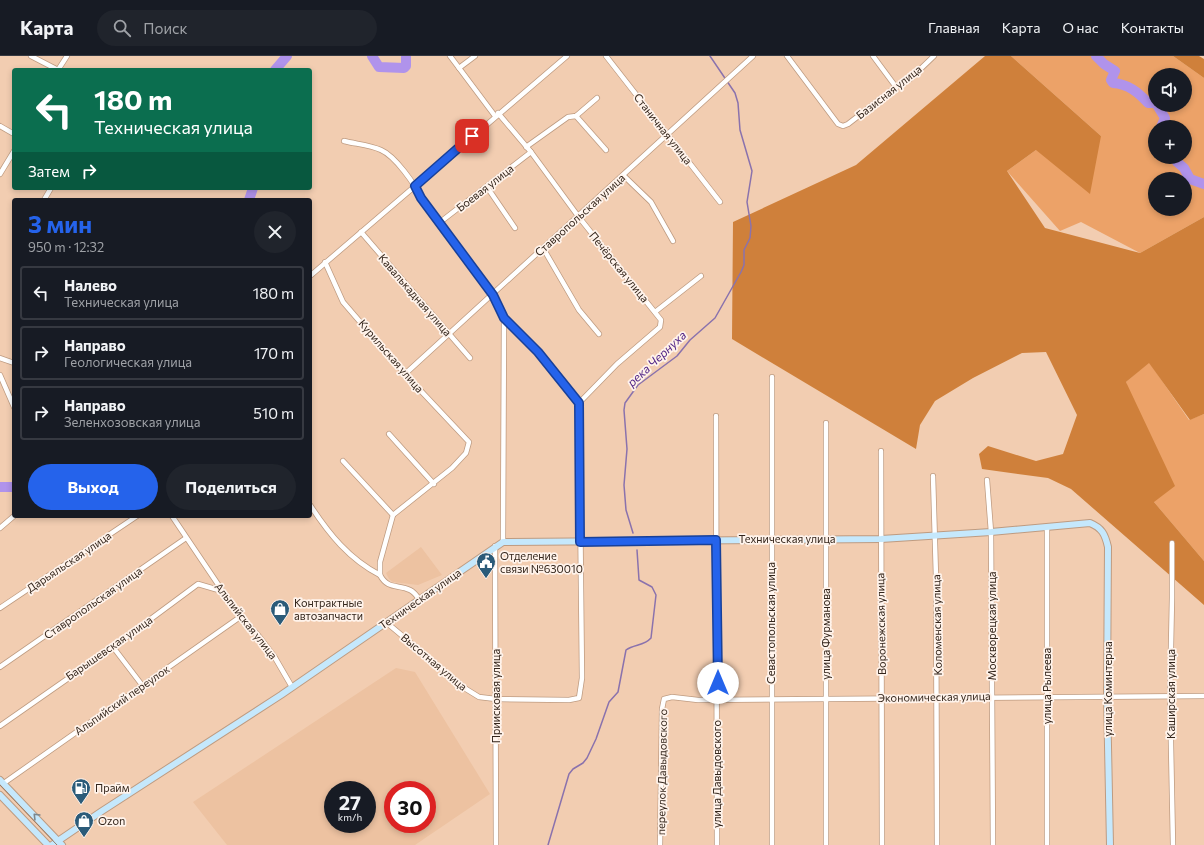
<!DOCTYPE html>
<html lang="ru">
<head>
<meta charset="utf-8">
<style>
	:root { --surface:#171b24; --page:#20242c; --text:#f1f3f6; --muted:#9ea1a6; --line:#363941; --accent:#2563eb }
	body { margin:0; font-family:Commissioner,sans-serif; background:var(--page); color:var(--text); height:100vh; display:flex; flex-direction:column; font-size:15px; white-space:nowrap }
	* { box-sizing:border-box; margin:0 }
	p { font-size:13px; color:var(--muted) }
	.icon { flex:none; width:22px; height:22px; fill:none; stroke:currentColor; stroke-width:2; stroke-linecap:round; stroke-linejoin:round }
	.map { position:relative; flex:1; overflow:hidden }
	.sheet { position:absolute; left:12px; top:142px; width:300px; height:320px; display:flex; flex-direction:column; background:var(--surface); border-radius:4px; box-shadow:0 2px 6px #0003 }
	.sheet>* { flex:none }
	.banner { position:absolute; left:12px; top:12px; width:300px; height:122px; border-radius:4px; box-shadow:0 2px 6px #0003; background:#0b6e4f; color:#fff; overflow:hidden }
	.buttons { position:absolute; left:1148px; top:12px; display:grid; gap:8px }
	.buttons a { display:grid; place-items:center; width:44px; height:44px; border-radius:50%; background:var(--surface); box-shadow:0 2px 6px #0003; font-size:20px }
	.speed { position:absolute; left:324px; top:725px; display:flex; gap:8px; font-size:20px; font-weight:700; text-align:center }
	.speed>* { display:grid; place-content:center; width:52px; height:52px; border-radius:50%; background:var(--surface); box-shadow:0 2px 6px #0003; line-height:1 }
	.speed small { font-size:10px; font-weight:400 }
	.speed .limit { border:6px solid #d22; background:#fff; color:#111 }
	.pin { position:absolute; display:grid; place-items:center; width:34px; height:34px; color:#fff; margin:-17px; border-radius:8px; box-shadow:0 2px 6px #0006 }
	.me { position:absolute; width:44px; margin:-22px; rotate:0deg; stroke-linejoin:round; filter:drop-shadow(0 0 3px #0008) }
	.turn { display:flex; align-items:center; gap:14px; height:84px; padding:0 16px; font-size:18px }
	.turn .icon { width:52px; height:52px; stroke-width:2.5 }
	.turn b { display:block; font-size:28px; line-height:34px }
	.then { display:flex; align-items:center; height:38px; padding:0 16px; background:#0003; gap:8px; font-size:15px }
	.round { display:grid; place-items:center; flex:none; width:42px; height:42px; border-radius:21px; background:var(--page) }
	.overview { display:flex; align-items:center; justify-content:space-between; height:68px; padding:0 16px }
	h1 { font-size:24px; font-weight:700; line-height:30px; color:var(--accent) }
	.action { display:flex; gap:8px; margin-top:auto; padding:8px 16px }
	.action a { flex:1; height:46px; border-radius:24px; background:var(--accent); color:#fff; font-size:16px; font-weight:700; line-height:46px; text-align:center }
	.action a+a { background:var(--page); color:var(--text) }
	ul { padding:0; list-style:none }
	li { display:flex; align-items:center; gap:12px; height:54px; margin:0 8px 6px; padding:0 8px; border:2px solid var(--line); border-radius:4px }
	li div { flex:1 }
	li b { display:block; font-size:15px }
	li em { font-style:normal }
	header { display:flex; align-items:center; gap:24px; box-sizing:border-box; height:56px; padding:0 20px; background:var(--surface); border-bottom:1px solid var(--line) }
	header strong { font-size:19px }
	nav { display:flex; gap:22px; margin-inline-start:auto; font-size:14px }
	.search { width:280px; height:36px; background:var(--page); display:flex; align-items:center; gap:10px; box-sizing:border-box; padding:0 14px; border-radius:22px; color:var(--muted); font-size:15px }
	.map>svg:first-child { display:block }
</style>
</head>
<body>
<header>
<strong>Карта</strong>
<div class="search"><svg class="icon" aria-label="search" viewBox="0 0 24 24"><circle cx="10" cy="10" r="6"/><path d="M15 15l6 6"/></svg>Поиск</div>
<nav><a>Главная</a><a>Карта</a><a>О нас</a><a>Контакты</a></nav>
</header>
<div class="map">
<svg width="1204" height="789" viewBox="0 0 1204 789">
	<rect width="100%" height="100%" fill="#f2cdb1"/>
	<!-- built -->
	<g fill="#edc2a1" fill-rule="evenodd">
		<path d="M421,491L442,519L418,529L393,526L389,523L386,517Z"/>
		<path d="M396,612L415,616L490,738L415,789H227L193,746ZM333,734H367V768H333ZM393,734H427V768H393Z"/>
	</g>
	<!-- green -->
	<g fill="#eca268" fill-rule="evenodd">
		<path d="M1011,0H1173L1204,22V161L1140,197L1081,166L1060,175L1007,115L1036,94L1101,80ZM1155,19H1185V49H1155ZM1155,71H1185V101H1155ZM1155,123H1185V153H1155Z"/>
		<path d="M1149,306L1189,364L1204,358V505L1154,446L1126,326Z"/>
	</g>
	<!-- forest -->
	<g fill="#cf803b">
		<path d="M985,0H1011L1101,80L1090,138L1036,94L1007,115L1045,172L1140,197L1204,161V358L1190,364L1149,307L1126,326L1175,430L1154,446L1204,505V549L1071,433L1048,422L982,413L979,398L988,390L1036,405L1063,398L1077,359L1046,296L1022,297L973,322L935,345L920,369L916,393L732,283L733,166L856,109Z"/>
		<path d="M1173,0H1199L1204,3V22Z"/>
	</g>
	<g fill="none" stroke-linecap="round" stroke-linejoin="round">
		<!-- stream -->
		<g stroke="#8a72ad" stroke-width="1.5">
			<path d="M633,477L626,454L624,429L627,393L624,354L625,347L638,329L677,300L690,284L715,262L741,216L744,209V194L750,182L751,170L747,146L752,115L740,74L738,47L735,37L710,0"/>
			<path d="M548,789L569,718L573,713L583,707L587,702L596,683L609,646L618,636L626,594C634,588 644,590 651,582L656,539L652,531L639,524L637,494"/>
		</g>
		<!-- river -->
		<g stroke="#b093eb" stroke-width="10">
			<path d="M372,0L379,11L404,12L406,10V0"/>
			<path d="M1096,0L1104,8L1115,15L1111,24L1113,27C1128,28 1138,36 1148,47H1155"/>
			<path d="M275,14L287,0"/>
			<path d="M1157,49L1165,62L1161,71"/>
			<path d="M1174,101L1177,106L1184,112L1190,123L1204,128"/>
			<path d="M249,144L253,132"/>
			<path d="M0,431H14"/>
		</g>
		<defs>
			<g id="street">
				<path d="M31,0L58,14"/>
				<path d="M450,0L495,60"/>
				<path d="M606,0L720,146"/>
				<path d="M787,0L838,68L843,70L848,68L896,31L910,23L934,0"/>
				<path d="M873,0L896,31"/>
				<path d="M459,12L475,0"/>
				<path d="M58,14L67,0"/>
				<path d="M498,57L531,96L578,160L661,264L660,271L617,308L579,347"/>
				<path d="M576,60L606,94"/>
				<path d="M0,70L14,78"/>
				<path d="M344,85C356,88 370,89 381,94C395,100 415,128 421,142L493,239L504,262L538,296L579,347L582,622L579,642L569,644L496,643L479,641L466,633L387,567"/>
				<path d="M526,91L568,61L576,60L597,42"/>
				<path d="M0,118L14,95"/>
				<path d="M624,120L651,146L673,185"/>
				<path d="M487,131L515,172"/>
				<path d="M44,144L51,132"/>
				<path d="M439,167L531,96"/>
				<path d="M361,176L470,302"/>
				<path d="M543,192L579,254L599,278"/>
				<path d="M325,206L343,246L405,318L469,386L466,397L452,412L393,459L380,506V519C388,534 398,528 410,534C414,536 417,540 419,543"/>
				<path d="M310,220L567,0"/>
				<path d="M655,256L701,220"/>
				<path d="M0,302L14,307"/>
				<path d="M405,318L753,0"/>
				<path d="M0,319L14,351"/>
				<path d="M716,360L717,789"/>
				<path d="M389,378L434,428"/>
				<path d="M881,395L882,789"/>
				<path d="M343,405L393,459"/>
				<path d="M933,420L936,521L937,789"/>
				<path d="M987,424L991,476L993,789"/>
				<path d="M310,449C329,478 349,503 380,519"/>
				<path d="M172,460L240,561L258,579L274,600L292,631"/>
				<path d="M0,472L14,460"/>
				<path d="M1047,472V789"/>
				<path d="M503,486L504,262"/>
				<path d="M1172,487V542L1170,639L1173,789"/>
				<path d="M495,490L496,789"/>
				<path d="M0,552L137,460"/>
				<path d="M113,591L142,629"/>
				<path d="M0,611L186,482"/>
				<path d="M0,670L113,591L198,528L222,535"/>
				<path d="M4,727L240,561"/>
				<path d="M660,789L662,653L664,643L672,641L698,644L1204,640"/>
				<path d="M772,789V321"/>
				<path d="M826,789V367"/>
			</g>
			<g id="secondary">
				<path d="M0,724L62,789"/>
				<path d="M0,739L48,789"/>
				<path d="M52,789L102,755L281,639L503,486L881,483L991,476L1090,467C1102,472 1105,478 1108,491L1107,640L1110,789"/>
			</g>
		</defs>
		<!-- street casing -->
		<use href="#street" stroke="#be9b81" stroke-width="6"/>
		<!-- secondary casing -->
		<use href="#secondary" stroke="#be9b81" stroke-width="8"/>
		<!-- street -->
		<use href="#street" stroke="#fff" stroke-width="4.5"/>
		<!-- secondary -->
		<use href="#secondary" stroke="#c5e8fc" stroke-width="6"/>
		<!-- tram -->
		<path stroke="#977d69" stroke-width="1" d="M0,729L57,789"/>
	</g>
	<!-- one-way arrows -->
	<defs><path id="oneway-chevron" d="M-2-3.5L2.5 0L-2 3.5" fill="none" stroke-width="1.6" stroke-linecap="round" stroke-linejoin="round"/></defs>
	<use stroke="#7c868c" href="#oneway-chevron" transform="translate(36 760) rotate(-135)"/>
	<g fill="none" stroke-linecap="round" stroke-linejoin="round">
		<defs>
			<path id="route" d="M472,80L415,130L421,142L493,239L504,262L538,296L579,347L580,486L716,484L718,627"/>
		</defs>
		<!-- route casing -->
		<use href="#route" stroke="#184099" stroke-width="10"/>
		<!-- route -->
		<use href="#route" stroke="#2563eb" stroke-width="7"/>
	</g>
	<!-- icons -->
	<defs>
		<symbol id="civic-pin" viewBox="-11 -11 22 30"><path d="M0 17L-7.5 6A9.5 9.5 0 1 1 7.5 6Z" fill="#2b5b79" stroke="#fff3eb"/><path d="M-.6-6.5H3V-4.5H.6V-3L4-1V1h2V6H-6V1h2V-1L-.6-3ZM-1.2 2.5V6h2.4V2.5Z" fill="#fff"/></symbol>
		<symbol id="shop-pin" viewBox="-11 -11 22 30"><path d="M0 17L-7.5 6A9.5 9.5 0 1 1 7.5 6Z" fill="#2b5b79" stroke="#fff3eb"/><path d="M-5-2.5h2.3a2.7 3.5 0 0 1 5.4 0H5L5.5 6h-11ZM-1.5-2.5h3a1.5 2.3 0 0 0-3 0Z" fill="#fff"/></symbol>
		<symbol id="fuel-pin" viewBox="-11 -11 22 30"><path d="M0 17L-7.5 6A9.5 9.5 0 1 1 7.5 6Z" fill="#2b5b79" stroke="#fff3eb"/><path d="M-5.5-6h7V0h2V4h1.3V-2.5L3-4.5l.8-.8L6-3V5H2.5V1h-1V6h-7ZM-4.2-4.7v3.2H.2V-4.7Z" fill="#fff"/></symbol>
	</defs>
	<g fill-rule="evenodd">
		<use href="#civic-pin" x="475" y="495" width="22" height="30"/>
		<use href="#shop-pin" x="269" y="542" width="22" height="30"/>
		<use href="#fuel-pin" x="70" y="721" width="22" height="30"/>
		<use href="#shop-pin" x="73" y="754" width="22" height="30"/>
	</g>
	<g text-anchor="middle" stroke-width="3.5" stroke-linejoin="round" paint-order="stroke">
		<!-- street labels -->
		<g font-size="11" fill="#33251b" stroke="#fff3eb">
			<text transform="translate(889 36) rotate(-38)" y="4">Базисная улица</text>
			<text transform="translate(663 73) rotate(52)" y="4">Станичная улица</text>
			<text transform="translate(485 132) rotate(-38)" y="4">Боевая улица</text>
			<text transform="translate(580 159) rotate(-42)" y="4">Ставропольская улица</text>
			<text transform="translate(619 211) rotate(51)" y="4">Печёрская улица</text>
			<text transform="translate(415 239) rotate(49)" y="4">Кавалькадная улица</text>
			<text transform="translate(391 300) rotate(49)" y="4">Курильская улица</text>
			<text x="787" y="487">Техническая улица</text>
			<text transform="translate(69 506) rotate(-34)" y="4">Дарьяльская улица</text>
			<text transform="translate(420 543) rotate(-35)" y="4">Техническая улица</text>
			<text transform="translate(93 547) rotate(-35)" y="4">Ставропольская улица</text>
			<text transform="translate(246 565) rotate(52)" y="4">Альпийская улица</text>
			<text transform="translate(771 567) rotate(-90)" y="4">Севастопольская улица</text>
			<text transform="translate(881 568) rotate(-91)" y="4">Воронежская улица</text>
			<text transform="translate(937 569) rotate(-91)" y="4">Коломенская улица</text>
			<text transform="translate(992 570) rotate(-90)" y="4">Москворецкая улица</text>
			<text transform="translate(826 578) rotate(-90)" y="4">улица Фурманова</text>
			<text transform="translate(109 592) rotate(-35)" y="4">Барышевская улица</text>
			<text transform="translate(434 606) rotate(40)" y="4">Высотная улица</text>
			<text transform="translate(1047 630) rotate(-90)" y="4">улица Рылеева</text>
			<text transform="translate(1108 633) rotate(-90)" y="4">улица Коминтерна</text>
			<text transform="translate(1171 638) rotate(-90)" y="4">Каширская улица</text>
			<text transform="translate(496 640) rotate(-90)" y="4">Приисковая улица</text>
			<text transform="translate(934 641) rotate(-1)" y="4">Экономическая улица</text>
			<text transform="translate(122 644) rotate(-35)" y="4">Альпийский переулок</text>
			<text transform="translate(662 716) rotate(-89)" y="4">переулок Давыдовского</text>
			<text transform="translate(717 718) rotate(-90)" y="4">улица Давыдовского</text>
		</g>
		<!-- poi labels -->
		<g font-size="11" fill="#33251b" stroke="#fff3eb" text-anchor="start">
			<text x="500" y="504">Отделение<tspan x="500" dy="13">связи №630010</tspan></text>
			<text x="294" y="551">Контрактные<tspan x="294" dy="13">автозапчасти</tspan></text>
			<text x="95" y="736">Прайм</text>
			<text x="98" y="769">Ozon</text>
		</g>
		<!-- water labels -->
		<g font-size="12" font-style="italic" fill="#4c1e84" stroke="#fff3eb">
			<text transform="translate(657 303) rotate(-43)" y="4">река Чернуха</text>
		</g>
	</g>
</svg>
<div class="buttons">
<a><svg class="icon" aria-label="sound" viewBox="0 0 24 24"><path d="M4 9h4l5-4v14l-5-4H4zM17 9q2 3 0 6"/></svg></a>
<a>+</a>
<a>−</a>
</div>
<div class="speed"><div>27<small>km/h</small></div><div class="limit">30</div></div>
<div class="pin" style="left:472px;top:80px;background:#d93025"><svg class="icon" aria-label="arrive" viewBox="0 0 24 24"><path d="M6 21V4h12l-3 4 3 4H6"/></svg></div>
<svg class="me" style="left:718px;top:627px" viewBox="-20 -20 40 40"><circle r="19" fill="#fff"/><path d="M0-13L10 11 0 6-10 11z" fill="#2563eb"/></svg>
<div class="banner">
<div class="turn"><svg class="icon" aria-label="left" viewBox="0 0 24 24"><path d="M17 20v-9H6M10 6l-5 5 5 5"/></svg><div><b>180 m</b>Техническая улица</div></div>
<div class="then">Затем<svg class="icon" aria-label="right" viewBox="0 0 24 24"><path d="M7 20v-9h11M14 6l5 5-5 5"/></svg></div>
</div>
<section class="sheet">
<div class="overview"><div><h1>3 мин</h1><p>950 m · 12:32</p></div><a class="round"><svg class="icon" aria-label="close" viewBox="0 0 24 24"><path d="M6 6l12 12M18 6L6 18"/></svg></a></div>
<ul>
<li><svg class="icon" aria-label="left" viewBox="0 0 24 24"><path d="M17 20v-9H6M10 6l-5 5 5 5"/></svg><div><b>Налево</b><p>Техническая улица</p></div><em>180 m</em></li>
<li><svg class="icon" aria-label="right" viewBox="0 0 24 24"><path d="M7 20v-9h11M14 6l5 5-5 5"/></svg><div><b>Направо</b><p>Геологическая улица</p></div><em>170 m</em></li>
<li><svg class="icon" aria-label="right" viewBox="0 0 24 24"><path d="M7 20v-9h11M14 6l5 5-5 5"/></svg><div><b>Направо</b><p>Зеленхозовская улица</p></div><em>510 m</em></li>
</ul>
<div class="action"><a>Выход</a><a>Поделиться</a></div>
</section>
</div>
</body>
</html>
